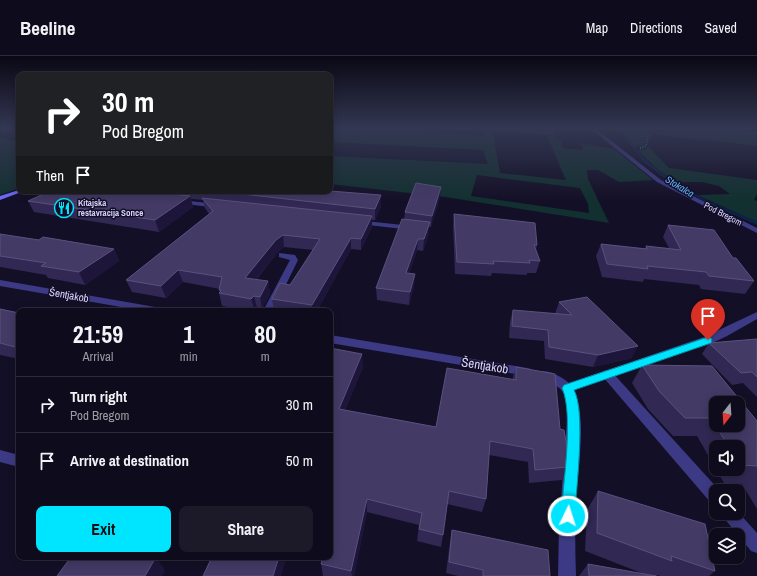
<!DOCTYPE html>
<html lang="en">
<head>
<meta charset="utf-8">
<style>
	:root { --surface:#0e0b1c; --page:#1c1929; --text:#f1f3f6; --muted:#9b9ba3; --line:#2e2b3b; --accent:#00e5ff }
	body { margin:0; font-family:"Archivo Narrow",sans-serif; background:var(--page); color:var(--text); height:100vh; display:flex; flex-direction:column; font-size:15px; white-space:nowrap }
	* { box-sizing:border-box; margin:0 }
	p { font-size:13px; color:var(--muted) }
	.icon { flex:none; width:22px; height:22px; fill:none; stroke:currentColor; stroke-width:2; stroke-linecap:round; stroke-linejoin:round }
	.map { position:relative; flex:1; overflow:hidden }
	.side { position:absolute; left:16px; top:252px; width:317px; height:252px; display:flex; flex-direction:column; background:var(--surface); border-radius:8px; box-shadow:0 2px 10px #0003,0 0 0 1px var(--line) }
	.side>* { flex:none }
	.guide { position:absolute; left:16px; top:16px; width:317px; height:122px; border-radius:8px; box-shadow:0 2px 10px #0003,0 0 0 1px var(--line); background:#202124; color:#fff; overflow:hidden }
	.needle { width:26px; rotate:197deg }
	.fabs { position:absolute; left:709px; top:340px; display:grid; gap:8px }
	.fabs a { display:grid; place-items:center; width:36px; height:36px; border-radius:8px; background:var(--surface); box-shadow:0 2px 10px #0003,0 0 0 1px var(--line); font-size:20px }
	.pin { position:absolute; display:grid; place-items:center; width:34px; height:34px; color:#fff; margin:-41px -17px; border-radius:50% 50% 50% 0; rotate:-45deg; box-shadow:0 0 4px #0007 }
	.pin .icon { rotate:45deg }
	.me { position:absolute; width:44px; margin:-22px; rotate:4deg; stroke-linejoin:round; filter:drop-shadow(0 0 3px #0008) }
	.turn { display:flex; align-items:center; gap:14px; height:84px; padding:0 20px; font-size:18px }
	.turn .icon { width:52px; height:52px; stroke-width:2.5 }
	.turn b { display:block; font-size:28px; line-height:34px }
	.then { display:flex; align-items:center; height:38px; padding:0 20px; background:#0003; gap:8px; font-size:15px }
	.eta { display:flex; justify-content:space-evenly; align-items:center; height:68px; text-align:center }
	.eta b { font-size:24px; font-weight:700; line-height:28px }
	.button { display:flex; gap:8px; margin-top:auto; padding:8px 20px }
	.button a { flex:1; height:46px; border-radius:8px; background:var(--accent); color:#111; font-size:16px; font-weight:700; line-height:46px; text-align:center }
	.button a+a { background:var(--page); color:var(--text) }
	ul { padding:0; list-style:none }
	li { display:flex; align-items:center; gap:12px; height:56px; padding:0 20px; border-top:1px solid var(--line) }
	li div { flex:1 }
	li b { display:block; font-size:15px }
	li em { font-style:normal }
	header { display:flex; align-items:center; gap:24px; box-sizing:border-box; height:56px; padding:0 20px; background:var(--surface); border-bottom:1px solid var(--line) }
	header strong { font-size:19px }
	nav { display:flex; gap:22px; margin-inline-start:auto; font-size:14px }
	.map>svg:first-child { display:block }
</style>
</head>
<body>
<header>
<strong>Beeline</strong>
<nav><a>Map</a><a>Directions</a><a>Saved</a></nav>
</header>
<div class="map">
<svg width="757" height="520" viewBox="0 0 757 520">
	<rect width="100%" height="100%" fill="#130f26"/>
	<!-- green -->
	<g fill="#12302f" fill-rule="evenodd">
		<path d="M330,72H369L483,80L484,72L509,73L507,78L493,77L500,117L566,124L547,80L555,81V83L561,84L563,92L583,94L581,87L614,93L653,124L619,126L598,114H587L588,123L609,167L445,141L330,128V100L488,108L483,94L330,86ZM477,119L580,132L588,148L589,157L471,140Z"/>
		<path d="M622,72L649,73L643,90L633,91Z"/>
		<path d="M657,72H719L757,79V90L652,78Z"/>
		<path d="M0,82L19,86V132L0,139Z"/>
		<path d="M649,91L669,112L757,124V138L754,144L757,145V166L697,139L730,138L719,130L702,126H675L656,112L638,94L646,93Z"/>
	</g>
	<g fill="none" stroke-linecap="round" stroke-linejoin="round">
		<!-- stream -->
		<path fill="#0c2248" fill-rule="evenodd" d="M617,72H620L623,75C631,85 637,96 646,104C677,133 718,150 757,165V169L711,149L669,126L644,106Z"/>
		<!-- path -->
		<g stroke="#2fb8b0" stroke-width="1.5" stroke-dasharray="1 1.5" stroke-linecap="butt">
			<path d="M722,72L757,78"/>
			<path d="M640,92L646,90L648,81L654,72"/>
		</g>
		<!-- lane -->
		<g fill="#3d3a85" fill-rule="evenodd">
			<path d="M279,197L295,199L298,204L273,255H263L290,204L279,201Z"/>
			<path d="M607,314L611,315L720,435H716V449L711,447L603,321L601,318L603,315Z"/>
			<path d="M738,456L757,477V497L751,495L724,462L721,457H738Z"/>
		</g>
		<!-- street -->
		<g fill="#3d3a85" fill-rule="evenodd">
			<path d="M590,72H595L661,124L757,172V177L657,126Z"/>
			<path d="M180,144L218,148L221,150L218,152L178,147V145Z"/>
			<path d="M356,164L412,170L416,172L412,174L359,168L355,166Z"/>
			<path d="M0,224L161,252L166,255H144L0,230Z"/>
			<path d="M757,256V263L727,280L712,287L574,334C587,358 578,415 576,443C575,469 575,494 576,520H558L559,470L568,350C563,321 544,332 537,319L539,316C548,313 562,321 569,327L704,281Z"/>
			<path d="M330,279L527,312L531,313L533,316L531,319L527,320L330,287Z"/>
			<path d="M0,394L19,399V411L0,406Z"/>
		</g>
		<!-- secondary -->
		<path fill="#6f6bff" fill-rule="evenodd" d="M19,134V135H24L0,144V140Z"/>
	</g>
	<!-- wall -->
	<g fill="#312854" fill-rule="evenodd">
		<path d="M497,72H556L554,79L511,76V73Z"/>
		<path d="M50,135H330L381,139V150L375,164H372V171L361,194L351,193L317,255H274L272,243L290,229L313,194L284,191L278,196L256,224L268,225L270,238L262,253L257,252L255,255H252L222,250L219,237L220,236V233L183,226L166,242L132,236L126,224L209,158L205,152L203,144L191,143L193,151L159,176L34,156L28,145Z"/>
		<path d="M440,141L431,171H429V177L423,195L417,194L409,218L414,231L409,249L377,244L376,232L404,164L405,156Z"/>
		<path d="M454,158L537,189L536,194L540,205L536,217H527V219L492,217L491,220L455,218L453,170Z"/>
		<path d="M668,169L733,202L754,225L745,238L701,233L699,229L644,223L643,226L602,221L596,200L601,188L645,193L646,190L669,192L663,181Z"/>
		<path d="M0,178L39,184L114,193L119,205L85,229L48,222L46,219L0,211Z"/>
		<path d="M559,246L632,302L593,311L545,303L544,285L509,282L510,265L513,254L555,258Z"/>
		<path d="M0,253L19,257V303L0,299Z"/>
		<path d="M757,283V341L743,327L732,329L702,298L709,287Z"/>
		<path d="M330,292L363,311L345,354L436,371L512,324L516,311L560,373L568,411L562,424L529,427L528,406L489,399L486,443L482,456L447,448L443,479L441,491L417,485L419,469L367,456L354,520H323L321,508L330,501Z"/>
		<path d="M642,309L757,365V453L742,428L724,427L697,380H673L648,353L632,327ZM716,391H738V413H716Z"/>
		<path d="M598,435L715,515L709,520H660L658,519L657,520H579L588,508L644,518L585,495L587,454Z"/>
		<path d="M452,474L550,520H458L446,517L450,486Z"/>
	</g>
	<!-- shaded-wall -->
	<g fill="#1d163a">
		<path d="M441,131L440,141L431,171L432,160Z"/>
		<path d="M381,139V150L375,164V153Z"/>
		<path d="M190,140L193,151L159,176L155,164Z"/>
		<path d="M372,160V171L361,194V183Z"/>
		<path d="M430,166L429,177L423,195L424,183Z"/>
		<path d="M283,179L284,191L278,196L247,234L245,222L276,184Z"/>
		<path d="M351,182V193L317,255H313L312,249Z"/>
		<path d="M418,183L417,194L405,229L406,217Z"/>
		<path d="M114,193L119,205L85,229L79,216Z"/>
		<path d="M178,214L183,226L166,242L161,230Z"/>
		<path d="M415,218L414,231L409,249L410,236Z"/>
		<path d="M268,225L270,238L262,253L260,241Z"/>
		<path d="M254,240L257,252L255,255L251,243Z"/>
		<path d="M638,290L632,302L593,311L598,299Z"/>
		<path d="M362,298L363,311L340,366L339,353Z"/>
		<path d="M367,443V456L354,520H352L351,515Z"/>
		<path d="M156,501L165,514L162,520H145Z"/>
		<path d="M279,501H287L281,520H273Z"/>
	</g>
	<!-- building -->
	<g fill="#433a66" stroke="#5a527e" fill-rule="evenodd">
		<path d="M416,127L441,131L432,160L405,156Z"/>
		<path d="M50,135H146L190,140L155,164L28,145Z"/>
		<path d="M215,135H330L381,139L375,153Z"/>
		<path d="M202,142L372,160L361,183L351,182L312,249L272,243L280,227L290,229L320,183L283,179L276,184L245,222L268,225L260,241L254,240L251,243L219,237L221,235L219,234L222,221L178,214L161,230L126,224L213,155Z"/>
		<path d="M454,158L535,167L537,189H534L540,205L529,204L530,207L493,205L494,208L457,206Z"/>
		<path d="M402,163L430,166L424,183H418L406,217L415,218L410,236L376,232Z"/>
		<path d="M668,169L714,174L733,202H736L754,225L709,220L706,216L647,210L648,213L607,208L601,188L647,193L646,190L681,194Z"/>
		<path d="M0,178L39,184L43,181L114,193L79,216L41,210L46,207L0,200Z"/>
		<path d="M587,241L638,290L598,299L549,291L548,274L512,270L513,254L572,259L559,246Z"/>
		<path d="M0,253L19,257V292L0,287Z"/>
		<path d="M757,283V321L752,316L741,317L709,287Z"/>
		<path d="M330,292L362,298L339,353L436,371L447,312L516,324V311L555,318L560,373L564,374L569,402L568,411L535,414L533,393L490,385L486,443L449,435L443,479L419,473L422,457L367,443L351,515L321,508L323,501H330V476L332,469L330,468Z"/>
		<path d="M642,309L712,310L757,365V410L740,409L738,406V391H729L711,362H685L659,335ZM716,347H738V369H716Z"/>
		<path d="M598,435L705,468L715,515L671,500L672,505L597,477Z"/>
		<path d="M452,474L548,494L550,520H483V514L449,506Z"/>
		<path d="M71,501H156L145,520H57Z"/>
		<path d="M212,501H279L273,520H203Z"/>
		<path d="M588,508L656,520H589Z"/>
	</g>
	<!-- sky -->
	<linearGradient id="sky" x2="0" y2="1"><stop stop-color="#0a0815"/><stop offset="0.5" stop-color="#333752"/><stop offset="1" stop-color="#333752" stop-opacity="0"/></linearGradient>
	<rect width="757" height="145" fill="url(#sky)"/>
	<!-- route -->
	<path fill="#00e5ff" stroke="#0095a6" d="M708,281L711,282L712,284L711,287L574,334C586,357 576,431 575,460L573,465L568,467L563,465L561,460C563,429 574,358 562,332L564,329Z"/>
	<!-- icons -->
	<defs>
		<symbol id="restaurant-ring" viewBox="-11 -11 22 22"><circle r="9.5" fill="#130f26" stroke="#00e5ff" stroke-width="1.5"/><path d="M-5-6h1v4h1v-4h1v4h1v-4h1v5L-1.5 .5V6h-2V.5L-5-1ZM5-6V6H3V1.5H1.5Q1.5-4 5-6Z" fill="#00e5ff"/></symbol>
	</defs>
	<g fill-rule="evenodd">
		<use href="#restaurant-ring" x="53" y="141" width="22" height="22"/>
	</g>
	<g text-anchor="middle" stroke-width="3" stroke-linejoin="round" paint-order="stroke">
		<!-- far-poi labels -->
		<g font-size="9" font-weight="bold" fill="#d9d4ff" stroke="#130f26" text-anchor="start">
			<text x="78" y="150">Kitajska<tspan x="78" dy="10">restavracija Sonce</tspan></text>
		</g>
		<!-- far-street labels -->
		<g font-size="9" fill="#d9d4ff" stroke="#130f26">
			<text transform="translate(723 158) rotate(27)" y="3">Pod Bregom</text>
		</g>
		<!-- far-water labels -->
		<g font-size="10" font-style="italic" fill="#62b6ff" stroke="#130f26">
			<text transform="translate(680 130) rotate(31)" y="4">Stokalca</text>
		</g>
		<!-- street labels -->
		<g font-size="11" fill="#d9d4ff" stroke="#130f26">
			<text transform="translate(69 239) rotate(10)" y="4">Šentjakob</text>
		</g>
		<!-- near-street labels -->
		<g font-size="13" fill="#d9d4ff" stroke="#130f26">
			<text transform="translate(485 309) rotate(9)" y="5">Šentjakob</text>
		</g>
	</g>
</svg>
<div class="fabs">
<a><svg class="needle" viewBox="-14 -14 28 28"><path d="M0-13l5 13h-10z" fill="#e53935"/><path d="M0 13l5-13h-10z" fill="#9b9ba3"/></svg></a>
<a><svg class="icon" aria-label="sound" viewBox="0 0 24 24"><path d="M4 9h4l5-4v14l-5-4H4zM17 9q2 3 0 6"/></svg></a>
<a><svg class="icon" aria-label="search" viewBox="0 0 24 24"><circle cx="10" cy="10" r="6"/><path d="M15 15l6 6"/></svg></a>
<a><svg class="icon" aria-label="layers" viewBox="0 0 24 24"><path d="M12 4l9 5-9 5-9-5zM3 14l9 5 9-5"/></svg></a>
</div>
<div class="pin" style="left:708px;top:284px;background:#d93025"><svg class="icon" aria-label="arrive" viewBox="0 0 24 24"><path d="M6 21V4h12l-3 4 3 4H6"/></svg></div>
<svg class="me" style="left:568px;top:460px" viewBox="-20 -20 40 40"><circle r="17" fill="#00e5ff" stroke="#fff" stroke-width="3"/><path d="M0-11L8 9 0 5-8 9z" fill="#fff"/></svg>
<div class="guide">
<div class="turn"><svg class="icon" aria-label="right" viewBox="0 0 24 24"><path d="M7 20v-9h11M14 6l5 5-5 5"/></svg><div><b>30 m</b>Pod Bregom</div></div>
<div class="then">Then<svg class="icon" aria-label="arrive" viewBox="0 0 24 24"><path d="M6 21V4h12l-3 4 3 4H6"/></svg></div>
</div>
<section class="side">
<div class="eta">
<div><b>21:59</b><p>Arrival</p></div>
<div><b>1</b><p>min</p></div>
<div><b>80</b><p>m</p></div>
</div>
<ul>
<li><svg class="icon" aria-label="right" viewBox="0 0 24 24"><path d="M7 20v-9h11M14 6l5 5-5 5"/></svg><div><b>Turn right</b><p>Pod Bregom</p></div><em>30 m</em></li>
<li><svg class="icon" aria-label="arrive" viewBox="0 0 24 24"><path d="M6 21V4h12l-3 4 3 4H6"/></svg><div><b>Arrive at destination</b></div><em>50 m</em></li>
</ul>
<div class="button"><a>Exit</a><a>Share</a></div>
</section>
</div>
</body>
</html>
